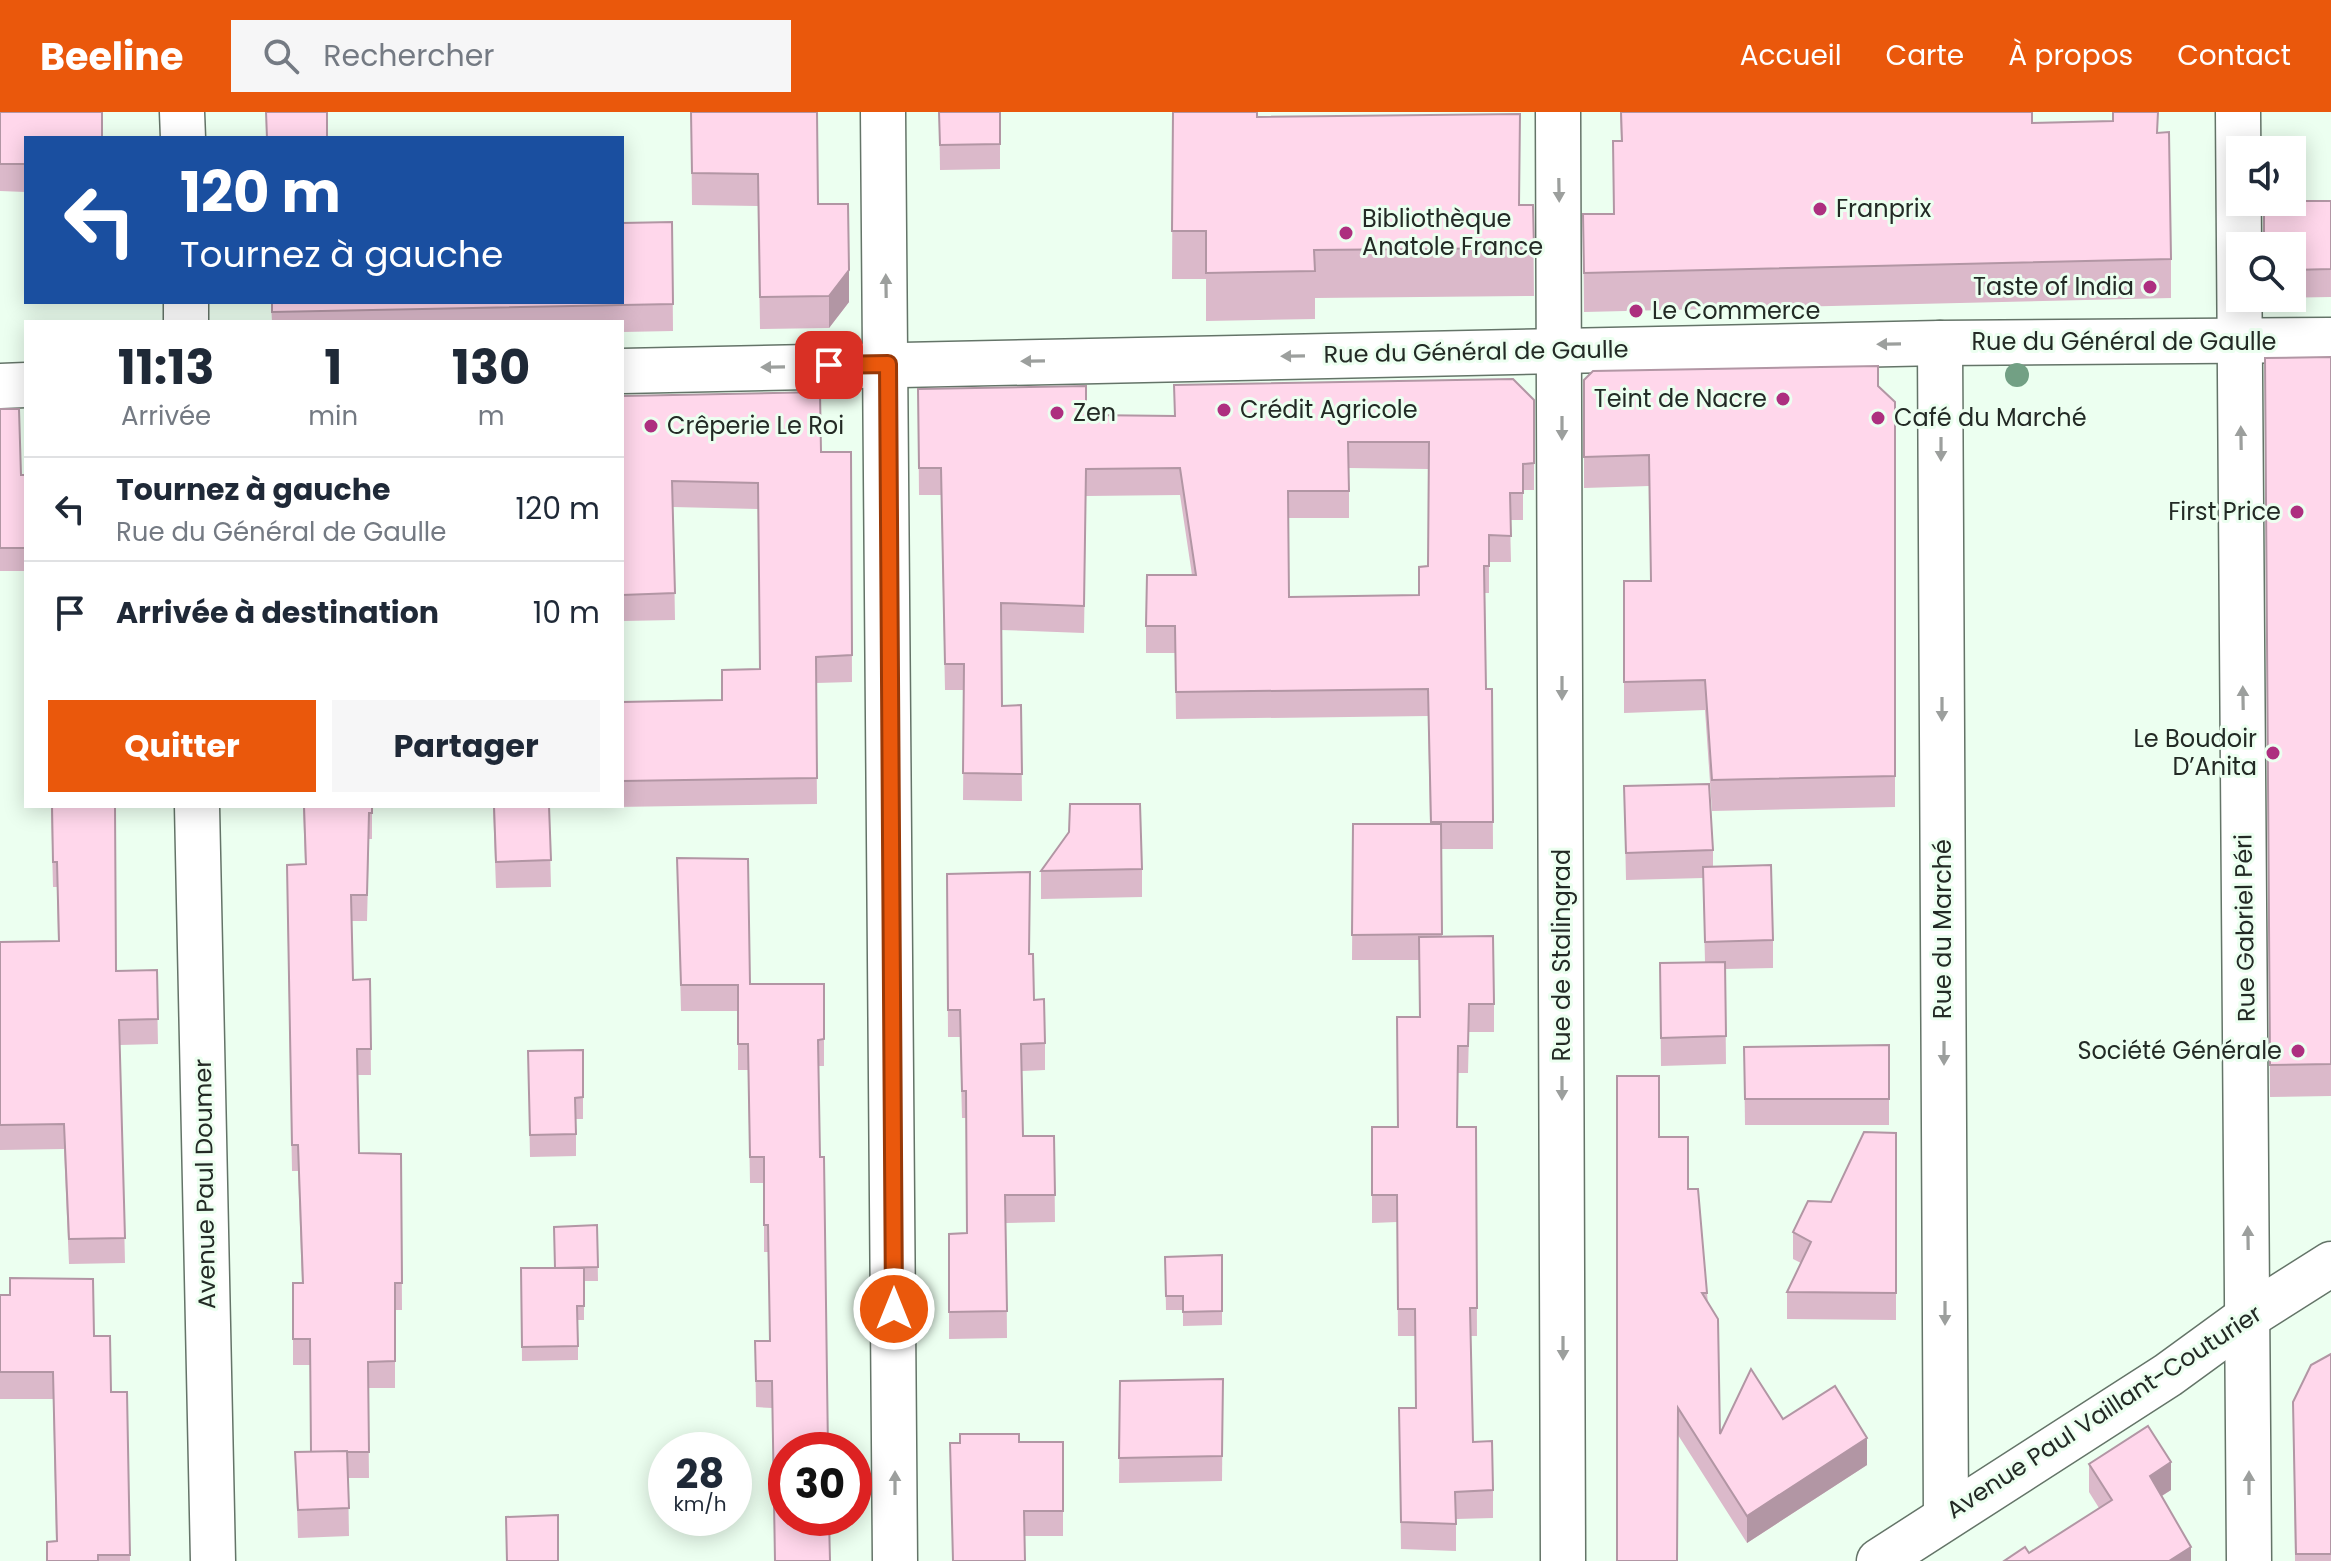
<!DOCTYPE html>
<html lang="fr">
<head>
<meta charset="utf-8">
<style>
	:root { --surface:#fff; --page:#f6f6f7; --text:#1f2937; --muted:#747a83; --line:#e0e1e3; --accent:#ea580c }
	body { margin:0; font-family:Poppins,sans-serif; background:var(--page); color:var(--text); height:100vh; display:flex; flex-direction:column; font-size:30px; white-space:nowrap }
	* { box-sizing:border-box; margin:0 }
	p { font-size:26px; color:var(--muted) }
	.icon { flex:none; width:44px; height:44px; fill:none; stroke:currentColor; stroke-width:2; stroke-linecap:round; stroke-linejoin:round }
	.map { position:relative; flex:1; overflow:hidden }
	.drawer { position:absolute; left:24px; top:208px; width:600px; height:488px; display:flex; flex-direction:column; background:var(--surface); border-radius:0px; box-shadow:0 4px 20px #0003 }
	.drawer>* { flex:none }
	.top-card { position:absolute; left:24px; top:24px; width:600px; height:168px; border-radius:0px; box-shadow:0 4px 20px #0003; background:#1a4fa0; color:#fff; overflow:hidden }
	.tools { position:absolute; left:2226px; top:24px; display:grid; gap:16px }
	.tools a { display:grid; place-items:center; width:80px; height:80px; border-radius:0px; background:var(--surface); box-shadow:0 4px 20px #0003; font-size:40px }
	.speed { position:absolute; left:648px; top:1320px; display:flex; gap:16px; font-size:40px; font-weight:700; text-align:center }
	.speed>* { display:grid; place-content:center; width:104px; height:104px; border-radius:50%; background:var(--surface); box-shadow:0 4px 20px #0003; line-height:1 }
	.speed small { font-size:20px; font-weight:400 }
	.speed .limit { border:12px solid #d22; background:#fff; color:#111 }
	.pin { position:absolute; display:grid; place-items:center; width:68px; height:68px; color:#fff; margin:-34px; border-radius:16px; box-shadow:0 4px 12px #0006 }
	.me { position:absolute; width:88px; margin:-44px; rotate:0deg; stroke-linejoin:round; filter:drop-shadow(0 0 6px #0008) }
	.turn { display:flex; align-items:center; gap:28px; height:168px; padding:0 24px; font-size:36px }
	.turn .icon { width:104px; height:104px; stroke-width:2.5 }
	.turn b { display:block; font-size:56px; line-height:68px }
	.eta { display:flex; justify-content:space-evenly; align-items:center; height:136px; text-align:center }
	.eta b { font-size:48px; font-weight:700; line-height:56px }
	.action { display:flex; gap:16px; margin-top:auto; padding:16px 24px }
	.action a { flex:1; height:92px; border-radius:0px; background:var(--accent); color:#fff; font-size:32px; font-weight:700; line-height:92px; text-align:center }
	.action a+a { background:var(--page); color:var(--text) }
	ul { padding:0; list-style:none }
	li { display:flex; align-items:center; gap:24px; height:104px; padding:0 24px; border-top:2px solid var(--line) }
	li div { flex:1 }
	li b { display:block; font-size:30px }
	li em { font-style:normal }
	header { display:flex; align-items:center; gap:48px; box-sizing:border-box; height:112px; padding:0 40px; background:var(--accent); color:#fff }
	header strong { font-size:38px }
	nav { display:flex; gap:44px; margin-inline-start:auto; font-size:28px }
	.search { width:560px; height:72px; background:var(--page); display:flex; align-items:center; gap:20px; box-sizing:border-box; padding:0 28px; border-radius:0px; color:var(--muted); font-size:30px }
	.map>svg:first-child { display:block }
</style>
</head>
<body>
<header>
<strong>Beeline</strong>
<div class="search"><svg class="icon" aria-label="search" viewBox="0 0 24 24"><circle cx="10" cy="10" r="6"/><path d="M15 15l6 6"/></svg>Rechercher</div>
<nav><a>Accueil</a><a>Carte</a><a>À propos</a><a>Contact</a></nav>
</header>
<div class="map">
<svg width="2331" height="1449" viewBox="0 0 2331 1449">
	<rect width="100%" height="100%" fill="#ecfff0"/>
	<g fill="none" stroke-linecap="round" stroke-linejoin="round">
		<defs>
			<g id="minor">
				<path d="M182,0L183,26"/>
				<path d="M883,0L895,1449"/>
				<path d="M1558,0L1563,1449"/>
				<path d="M2238,0L2249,1449"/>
				<path d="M186,190V210"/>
				<path d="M1940,231L1946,1404"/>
				<path d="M622,259L1940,231L2331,228"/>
				<path d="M0,274L26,273"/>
				<path d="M197,694L213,1449"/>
				<path d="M1879,1449L2168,1263L2249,1204L2331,1152"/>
			</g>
		</defs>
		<!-- minor casing -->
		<use href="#minor" stroke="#647468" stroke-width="47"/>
		<!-- minor -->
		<use href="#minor" stroke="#fff" stroke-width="44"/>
	</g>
	<!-- trees -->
	<circle fill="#72a084" cx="2017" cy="263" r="12"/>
	<!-- wall -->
	<g fill="#dbb9ca" fill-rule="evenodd">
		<path d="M0,0L26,26V80L0,79Z"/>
		<path d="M691,0L818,92L849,190L829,216L760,217L758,94L692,93Z"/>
		<path d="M939,0H1000V57L940,58Z"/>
		<path d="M1173,0L1257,5L1520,93H1533L1534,184L1315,186V207L1206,209V167H1172Z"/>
		<path d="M1620,0H2032V11L2158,21L2171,147V186L1584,200L1583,102H1613V29H1621Z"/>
		<path d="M2302,89H2331V185L2276,186H2292V134Z"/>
		<path d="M672,110L673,219L622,220V210H272L271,190H622Z"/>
		<path d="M2331,245V984L2270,985L2265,246Z"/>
		<path d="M1584,268L1878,274L1895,290V695L1712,699L1705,598L1624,601V469H1651L1649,374L1584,376Z"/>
		<path d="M1174,273L1534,288V378H1523V408H1510L1511,450H1489V481H1485L1486,577H1492L1493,737H1441L1442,825L1494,892V920H1469L1468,961H1458L1457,1015H1476L1477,1224H1471L1473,1330L1493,1378V1406L1456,1407V1439L1401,1437L1399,1296H1416L1415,1224H1398L1397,1110L1372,1111V1015H1398L1419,905V848H1352L1353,712H1430L1428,604L1176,607L1175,541H1146V514L1192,463L1180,383L1086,384L1084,521L1001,518L1002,594L1021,593L1022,689L963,688L964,578H945L941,383H919L918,277L1086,303L1174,304ZM1349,356L1429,357L1428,454L1419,483L1289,485L1288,406H1349Z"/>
		<path d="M622,284L821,340H851L852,570L816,571L817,692L549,696L551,775L496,776L493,694H622V590L722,588L760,557L758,397L673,395L675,508L622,509Z"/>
		<path d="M0,297L21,363H26V459H0Z"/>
		<path d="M1624,674L1713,738V755L1773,828V856L1725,857L1726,952L1661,954L1660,851L1705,850L1703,766L1626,768Z"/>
		<path d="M51,694L116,859L157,883L158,932L120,933L125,1151L69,1152L64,1037L0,1038V830L58,829L57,775H53Z"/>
		<path d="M303,694H372V727H369L367,809H352L353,868L370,867L371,963H358L359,1041L401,1042L402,1198H395V1276H368L369,1366H348L349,1424L298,1426L295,1340H311L310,1253H293V1171H302L298,1059H292L287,779L305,752Z"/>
		<path d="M677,746L750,872H824V954H818L772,1296L756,1295L755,1229H770L768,1140H764V1071H750L748,958H738V899H681Z"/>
		<path d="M1142,757V785L1041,787V759Z"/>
		<path d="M947,762L1029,842L1034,888L1045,931V958L1022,959L1023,1024H1054L1055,1110L1006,1111L1007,1226L949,1227V1122L967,1121L966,1006H962L960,925H948Z"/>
		<path d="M1889,933V1013H1745L1744,935Z"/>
		<path d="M583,938V1007H576V1044L530,1045L528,939Z"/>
		<path d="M1896,1021V1208L1787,1207V1180L1801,1151L1793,1147V1120L1831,1090Z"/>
		<path d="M1659,1025L1688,1077L1707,1181L1720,1322L1783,1307L1867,1353L1747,1431L1678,1323Z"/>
		<path d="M597,1113L598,1169H584V1208H578V1248L522,1249L521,1156H555Z"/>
		<path d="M1222,1143V1213L1183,1214V1198H1166L1165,1145Z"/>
		<path d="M0,1183L94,1224L111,1280H127L130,1449H47L56,1429L53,1287H0Z"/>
		<path d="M2331,1242V1449H2295L2293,1290Z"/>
		<path d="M1223,1267L1222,1369L1119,1371L1120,1269Z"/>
		<path d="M1019,1330H1063V1424H1025Z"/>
		<path d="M2089,1352L2171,1378L2162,1384L2191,1449H2004L2029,1441L2099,1396L2089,1380Z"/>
	</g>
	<!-- shaded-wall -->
	<g fill="#b296a4">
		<path d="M849,158V190L829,216V184Z"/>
		<path d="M1867,1326V1353L1747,1431V1404Z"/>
		<path d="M2171,1350V1378L2150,1391V1364Z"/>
		<path d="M2191,1435V1449H2169Z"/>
	</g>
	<!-- building -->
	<g fill="#ffd7eb" stroke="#b296a4" stroke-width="2" fill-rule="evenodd">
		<path d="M0,0H102V26H26V52H0Z"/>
		<path d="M266,0H327V26H267Z"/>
		<path d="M691,0H817L818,92H848L849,158L829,184L760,185L758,62L692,61Z"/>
		<path d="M939,0H1000V32L940,33Z"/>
		<path d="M1173,0H1257V5L1520,2L1519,93H1533L1534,136L1314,138L1315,159L1206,161V119H1172Z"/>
		<path d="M1621,0H2032V11L2113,9V0H2158L2157,21L2169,20L2171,147L1584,161L1583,102H1614L1613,29H1622Z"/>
		<path d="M2292,55H2302V89H2331V157L2292,158V134H2264V90H2292Z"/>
		<path d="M672,110L673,192L272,200V190H622V111Z"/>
		<path d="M2331,245V952L2270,953L2265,246Z"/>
		<path d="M1878,254V274L1895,290V664L1712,668L1705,568L1624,570V469H1651L1649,343L1584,345V268L1593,259Z"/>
		<path d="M1513,267L1534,288V351L1523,352V381H1510L1511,424L1489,423V454H1484L1486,577H1492L1493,710H1431L1428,577L1176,580L1175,514H1146L1147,463H1196L1180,356L1086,357L1084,494L1001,491L1002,594L1021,593L1022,662L963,661L964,552H945L941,356H919L918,277L1086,274V303L1175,304L1174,273ZM1348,330H1429L1428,454L1419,455V483L1289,485L1288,379H1349Z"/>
		<path d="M820,280L821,340H851L852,543L816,545L817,666L622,669V590L722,588V558L760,557L758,371L672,369L675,481L622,483V284Z"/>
		<path d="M0,297H19L21,363H26V436H0Z"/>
		<path d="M1709,672L1713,738L1626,741L1624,674Z"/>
		<path d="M1070,692H1140L1142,757L1041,759L1069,720Z"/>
		<path d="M52,694H115L116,859L157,858L158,907L119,908L125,1126L69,1127L64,1012L0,1013V830L59,829L57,750H53Z"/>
		<path d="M304,694H372V701H369L367,783H351L353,868L370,867L371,937H357L359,1041L401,1042L402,1171H395V1249L368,1250L369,1340H311L310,1227H293V1171H303L298,1033H292L287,753L306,752Z"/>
		<path d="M494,694H549L551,748L496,750Z"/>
		<path d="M1353,712H1441L1442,822L1352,823Z"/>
		<path d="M677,746L748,747L750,872H824V927L818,928L820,1045H824L828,1338H786V1406H829L830,1449H775L772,1269H756L755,1229H770L768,1113H764V1045H750L748,932H738V873H681Z"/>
		<path d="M1771,753L1773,828L1705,830L1703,755Z"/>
		<path d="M1030,760L1029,842H1033L1034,888L1044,887L1045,931L1021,932L1023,1024H1054L1055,1083H1005L1007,1199L949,1200V1122L967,1121L966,979H962L960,898H948L947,762Z"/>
		<path d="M1493,824L1494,892H1469L1468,934H1458L1457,1015H1476L1477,1196H1470L1473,1330L1492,1329L1493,1378L1455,1380L1456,1412L1401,1410L1399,1296H1416L1415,1197H1398L1397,1083H1372V1015H1398L1397,905H1420L1419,825Z"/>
		<path d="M1725,850L1726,924L1661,926L1660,851Z"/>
		<path d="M1889,933V987H1745L1744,935Z"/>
		<path d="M583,938V985L575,986L576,1022L530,1023L528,939Z"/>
		<path d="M1617,964H1659V1025H1688V1077H1698L1707,1181H1702L1718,1207L1720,1322L1751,1257L1783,1307L1835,1274L1867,1326L1747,1404L1678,1296L1677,1449H1617Z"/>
		<path d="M1864,1020L1896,1021V1181L1787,1180L1811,1130L1793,1120L1808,1089L1831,1090Z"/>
		<path d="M597,1113L598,1155L555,1156L554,1115Z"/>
		<path d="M1222,1143V1199L1183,1200V1184H1166L1165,1145Z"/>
		<path d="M521,1156H584V1194H577L578,1234L522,1235Z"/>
		<path d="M10,1166L93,1167L94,1224H110L111,1280H127L130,1443H98V1449H47V1430L57,1429L53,1260H0V1183H10Z"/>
		<path d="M2331,1242V1442H2296L2293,1290L2311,1253Z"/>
		<path d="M1223,1267L1222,1344L1119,1346L1120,1269Z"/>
		<path d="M2148,1314L2171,1350L2150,1364L2191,1435L2169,1449H2004L2025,1435L2029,1441L2112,1388L2089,1352Z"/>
		<path d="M960,1322H1019V1330H1063V1399H1024L1025,1449H953L950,1331H960Z"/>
		<path d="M347,1339L349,1396L298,1398L295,1340Z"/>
		<path d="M558,1403V1449H507L506,1405Z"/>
	</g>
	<!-- one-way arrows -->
	<defs><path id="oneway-solid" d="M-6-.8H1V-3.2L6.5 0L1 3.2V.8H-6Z" transform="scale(2)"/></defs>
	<g fill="#9c9f9d">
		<use href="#oneway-solid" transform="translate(1559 78) rotate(89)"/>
		<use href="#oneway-solid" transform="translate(886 174) rotate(-91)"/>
		<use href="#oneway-solid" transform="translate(1889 232) rotate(179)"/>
		<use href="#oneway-solid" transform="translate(1293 244) rotate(179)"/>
		<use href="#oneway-solid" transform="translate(1033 249) rotate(179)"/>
		<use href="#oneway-solid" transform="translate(773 255) rotate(179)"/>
		<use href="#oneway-solid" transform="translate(1562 316) rotate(90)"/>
		<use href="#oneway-solid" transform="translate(2241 326) rotate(-91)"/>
		<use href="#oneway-solid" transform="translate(1941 337) rotate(90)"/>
		<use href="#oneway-solid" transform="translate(1562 576) rotate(90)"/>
		<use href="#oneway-solid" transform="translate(2243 586) rotate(-91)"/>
		<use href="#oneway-solid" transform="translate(1942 597) rotate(90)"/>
		<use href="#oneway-solid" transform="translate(1944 941) rotate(90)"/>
		<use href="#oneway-solid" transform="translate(1562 976) rotate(90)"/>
		<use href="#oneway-solid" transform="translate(2248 1126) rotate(-91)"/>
		<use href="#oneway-solid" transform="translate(1945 1201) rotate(90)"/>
		<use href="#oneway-solid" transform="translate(1563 1236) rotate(90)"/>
		<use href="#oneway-solid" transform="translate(895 1371) rotate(-90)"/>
		<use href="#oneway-solid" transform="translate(2249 1371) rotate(-90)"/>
	</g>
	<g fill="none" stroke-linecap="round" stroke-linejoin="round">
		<defs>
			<path id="route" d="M829,253L888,252L894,1197"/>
		</defs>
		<!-- route casing -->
		<use href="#route" stroke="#983908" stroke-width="20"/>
		<!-- route -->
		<use href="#route" stroke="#ea580c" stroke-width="14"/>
	</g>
	<!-- markers -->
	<g fill="#ad2f7f" stroke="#ecfff0" stroke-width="3">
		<circle cx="1820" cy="97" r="8"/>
		<circle cx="1346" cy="121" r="8"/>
		<circle cx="2150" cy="175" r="8"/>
		<circle cx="1636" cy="199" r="8"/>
		<circle cx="1783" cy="287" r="8"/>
		<circle cx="1224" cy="298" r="8"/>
		<circle cx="1057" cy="301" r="8"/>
		<circle cx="1878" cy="306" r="8"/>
		<circle cx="651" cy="314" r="8"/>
		<circle cx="2297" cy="400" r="8"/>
		<circle cx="2273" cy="641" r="8"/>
		<circle cx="2298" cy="939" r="8"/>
	</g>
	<g text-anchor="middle" stroke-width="6" stroke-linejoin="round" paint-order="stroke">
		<!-- poi labels -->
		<g font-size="24" fill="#232a25" stroke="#ecfff0" text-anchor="start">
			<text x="1836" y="105">Franprix</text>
			<text x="1362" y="115">Bibliothèque<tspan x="1362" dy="28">Anatole France</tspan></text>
			<text x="2134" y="183" text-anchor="end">Taste of India</text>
			<text x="1652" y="207">Le Commerce</text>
			<text x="1767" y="295" text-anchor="end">Teint de Nacre</text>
			<text x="1240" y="306">Crédit Agricole</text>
			<text x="1073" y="309">Zen</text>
			<text x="1894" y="314">Café du Marché</text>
			<text x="667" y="322">Crêperie Le Roi</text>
			<text x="2281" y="408" text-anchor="end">First Price</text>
			<text x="2257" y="635" text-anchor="end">Le Boudoir<tspan x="2257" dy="28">D’Anita</tspan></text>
			<text x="2282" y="947" text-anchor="end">Société Générale</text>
		</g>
		<!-- street labels -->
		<g font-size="24" fill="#232a25" stroke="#ecfff0">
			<text x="2124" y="238">Rue du Général de Gaulle</text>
			<text transform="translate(1476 240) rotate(-1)" y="8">Rue du Général de Gaulle</text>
			<text transform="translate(2245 816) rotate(-91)" y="8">Rue Gabriel Péri</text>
			<text transform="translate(1943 817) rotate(-90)" y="8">Rue du Marché</text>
			<text transform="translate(1562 843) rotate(-90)" y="8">Rue de Stalingrad</text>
			<text transform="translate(205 1072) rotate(-91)" y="8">Avenue Paul Doumer</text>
			<text transform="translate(2104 1300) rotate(-33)" y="8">Avenue Paul Vaillant-Couturier</text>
		</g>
	</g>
</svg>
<div class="tools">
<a><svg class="icon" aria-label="sound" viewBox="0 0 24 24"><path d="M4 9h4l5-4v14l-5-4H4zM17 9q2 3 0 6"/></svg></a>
<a><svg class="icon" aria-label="search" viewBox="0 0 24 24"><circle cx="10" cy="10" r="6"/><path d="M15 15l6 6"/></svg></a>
</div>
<div class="speed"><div>28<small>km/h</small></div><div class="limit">30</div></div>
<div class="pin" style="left:829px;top:253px;background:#d93025"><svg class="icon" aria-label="arrive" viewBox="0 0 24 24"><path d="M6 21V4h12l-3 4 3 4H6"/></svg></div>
<svg class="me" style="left:894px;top:1197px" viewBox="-20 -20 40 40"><circle r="17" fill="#ea580c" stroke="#fff" stroke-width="3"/><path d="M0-11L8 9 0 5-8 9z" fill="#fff"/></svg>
<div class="top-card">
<div class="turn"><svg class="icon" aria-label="left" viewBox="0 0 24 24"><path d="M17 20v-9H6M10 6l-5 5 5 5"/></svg><div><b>120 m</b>Tournez à gauche</div></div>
</div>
<section class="drawer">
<div class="eta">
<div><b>11:13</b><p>Arrivée</p></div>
<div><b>1</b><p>min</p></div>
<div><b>130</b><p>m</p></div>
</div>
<ul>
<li><svg class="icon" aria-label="left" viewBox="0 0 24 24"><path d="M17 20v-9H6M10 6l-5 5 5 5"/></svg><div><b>Tournez à gauche</b><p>Rue du Général de Gaulle</p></div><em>120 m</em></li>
<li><svg class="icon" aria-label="arrive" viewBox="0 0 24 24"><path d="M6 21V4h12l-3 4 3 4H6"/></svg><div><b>Arrivée à destination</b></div><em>10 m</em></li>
</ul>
<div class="action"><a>Quitter</a><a>Partager</a></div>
</section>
</div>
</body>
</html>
